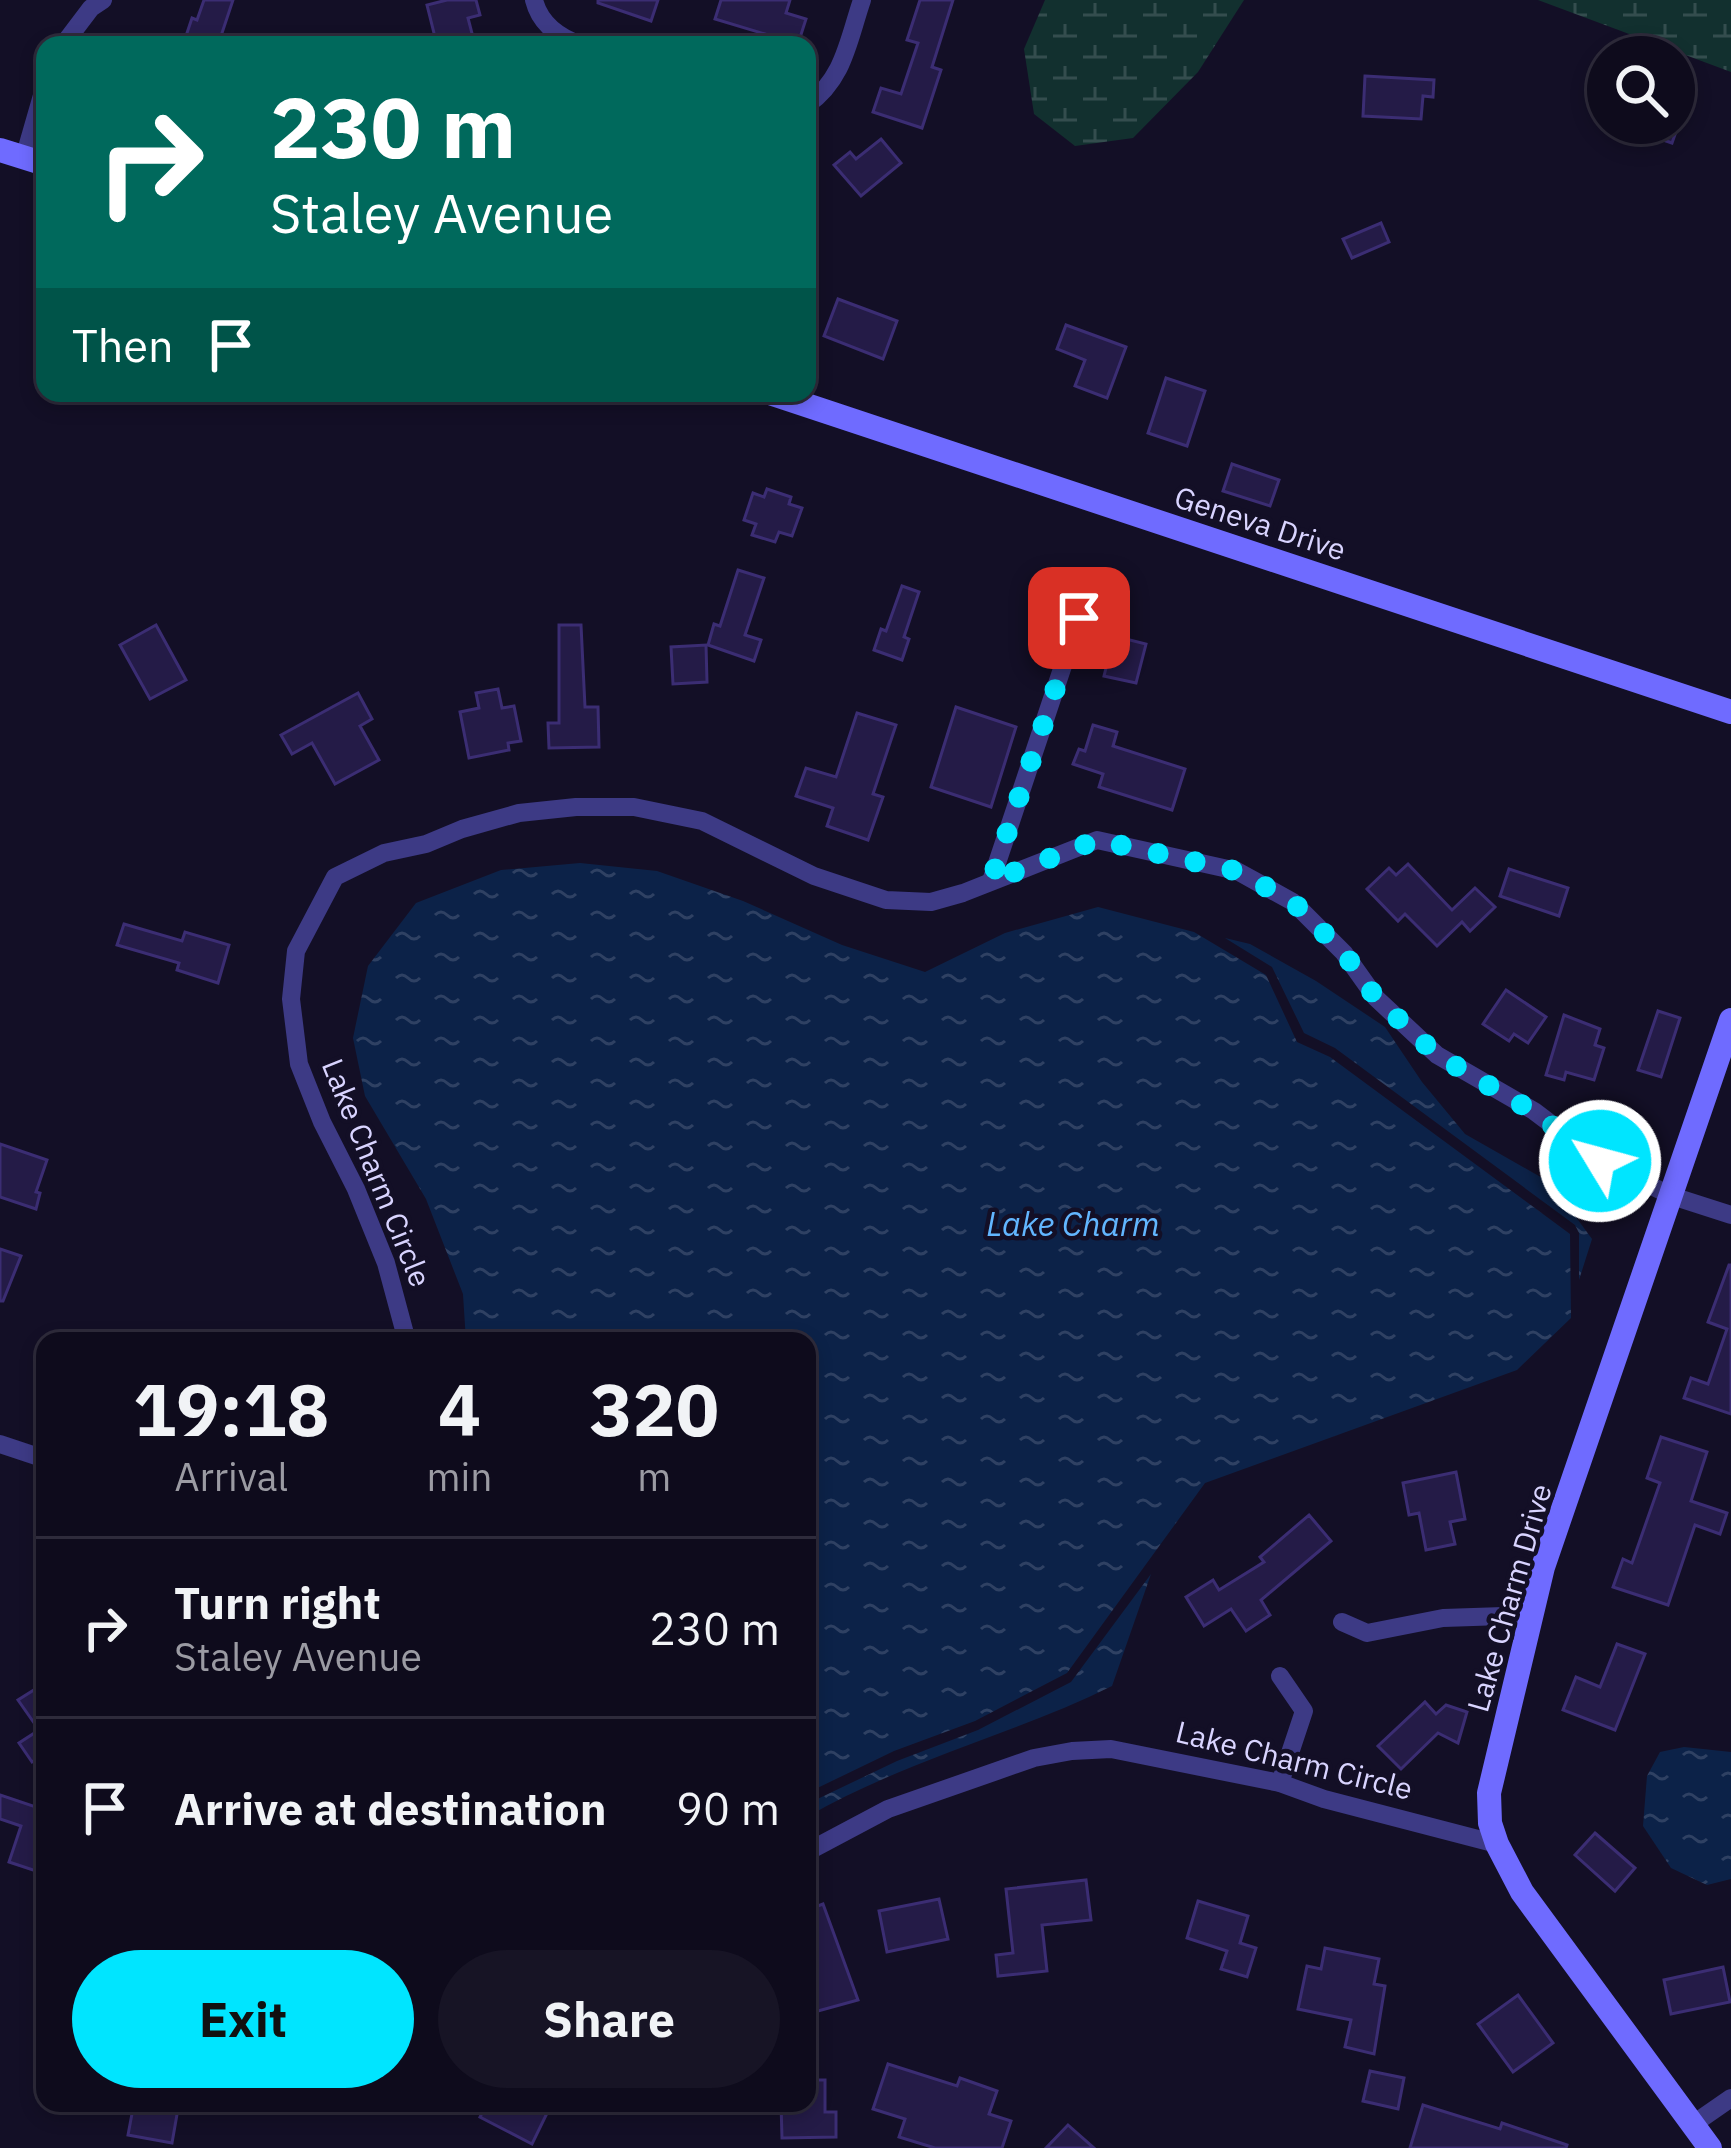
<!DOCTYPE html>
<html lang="en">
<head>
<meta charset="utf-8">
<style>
	:root { --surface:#0e0b1c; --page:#171425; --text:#f1f3f6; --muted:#9b9ba3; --line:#2e2b3b; --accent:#00e5ff }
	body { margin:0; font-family:"IBM Plex Sans",sans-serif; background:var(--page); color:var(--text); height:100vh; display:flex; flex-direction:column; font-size:45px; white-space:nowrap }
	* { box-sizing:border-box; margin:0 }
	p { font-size:39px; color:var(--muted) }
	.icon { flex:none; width:66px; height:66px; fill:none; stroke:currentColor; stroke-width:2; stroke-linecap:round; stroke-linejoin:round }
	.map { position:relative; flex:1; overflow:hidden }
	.details { position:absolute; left:36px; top:1332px; width:780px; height:780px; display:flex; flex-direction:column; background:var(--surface); border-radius:24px; box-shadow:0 6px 18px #0003,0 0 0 3px var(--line) }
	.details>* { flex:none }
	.guide { position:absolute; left:36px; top:36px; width:780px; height:366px; border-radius:24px; box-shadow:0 6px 18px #0003,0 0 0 3px var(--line); background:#00695c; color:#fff; overflow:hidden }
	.buttons { position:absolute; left:1587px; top:36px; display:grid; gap:24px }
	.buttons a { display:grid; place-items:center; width:108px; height:108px; border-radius:50%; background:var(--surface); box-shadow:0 6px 18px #0003,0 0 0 3px var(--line); font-size:60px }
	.pin { position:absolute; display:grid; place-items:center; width:102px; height:102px; color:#fff; margin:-51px; border-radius:24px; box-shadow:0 6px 18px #0006 }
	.me { position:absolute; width:132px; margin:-66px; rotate:307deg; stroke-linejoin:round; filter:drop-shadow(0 0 9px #0008) }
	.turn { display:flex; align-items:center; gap:42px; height:252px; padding:0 36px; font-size:54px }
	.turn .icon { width:156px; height:156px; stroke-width:2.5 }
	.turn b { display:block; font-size:84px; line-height:102px }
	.then { display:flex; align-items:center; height:114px; padding:0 36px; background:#0003; gap:24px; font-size:45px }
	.eta { display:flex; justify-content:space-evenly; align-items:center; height:204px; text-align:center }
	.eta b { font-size:72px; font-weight:800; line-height:84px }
	.action { display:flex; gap:24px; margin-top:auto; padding:24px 36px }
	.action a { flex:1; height:138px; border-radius:72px; background:var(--accent); color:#111; font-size:48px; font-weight:800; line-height:138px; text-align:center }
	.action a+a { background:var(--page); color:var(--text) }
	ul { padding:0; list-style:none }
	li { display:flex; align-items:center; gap:36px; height:180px; padding:0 36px; border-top:3px solid var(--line) }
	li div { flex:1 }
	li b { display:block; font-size:45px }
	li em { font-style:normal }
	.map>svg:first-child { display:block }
</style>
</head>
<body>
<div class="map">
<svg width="1731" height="2148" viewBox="0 0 1731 2148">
	<defs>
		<pattern id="wetland-marsh" width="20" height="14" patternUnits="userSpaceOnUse" patternTransform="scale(3)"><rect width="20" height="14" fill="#12302f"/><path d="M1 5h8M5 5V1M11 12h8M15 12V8" fill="none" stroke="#344d4e"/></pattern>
		<pattern id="water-ripples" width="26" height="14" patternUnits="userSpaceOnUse" patternTransform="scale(3)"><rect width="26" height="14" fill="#0c2248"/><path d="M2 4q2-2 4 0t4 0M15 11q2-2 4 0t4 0" fill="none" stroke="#2f4163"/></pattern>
	</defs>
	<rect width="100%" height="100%" fill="#130f26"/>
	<!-- wetland -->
	<g fill="url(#wetland-marsh)">
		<path d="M1045,0H1244L1198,72L1133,138L1075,146L1034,114L1024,49Z"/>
		<path d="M1538,0H1731V72Z"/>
	</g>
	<!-- water -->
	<g fill="url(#water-ripples)">
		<path d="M580,863L657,871L743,901L842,945L925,972L1005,933L1098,907L1194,932L1266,975L1297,1042L1330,1057L1570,1234L1571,1318L1517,1370L1205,1483L1067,1673L975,1721L894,1751L807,1793V1341H466L463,1294L426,1199L365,1096L353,1038L368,966L416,903L501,870Z"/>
		<path d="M1225,938L1250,944L1316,981L1385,1027L1422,1082L1465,1134L1551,1183L1592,1239L1579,1280V1233L1575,1225L1335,1048L1304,1033L1272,967Z"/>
		<path d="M1151,1574L1112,1686C1013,1735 903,1761 807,1817V1804L897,1761L978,1730L1071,1682Z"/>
		<path d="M1684,1747L1731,1752V1879L1707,1885L1671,1868L1643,1826L1647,1776L1660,1752Z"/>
	</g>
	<!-- building -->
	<g fill="#241b47" stroke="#3b2d73" stroke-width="3">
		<path d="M204,0H233L218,45H183L192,18L197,20Z"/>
		<path d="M447,0H476L480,15L468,18L475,45H437L427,5Z"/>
		<path d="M598,0H658L651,21L598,3Z"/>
		<path d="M721,0H790L786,13L806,19L798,44L715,19Z"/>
		<path d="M920,0H953L932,67L941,70L922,128L873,112L881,88L901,94L918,43L907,40Z"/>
		<path d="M1365,76L1434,80L1433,97L1423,96L1421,119L1363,116Z"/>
		<path d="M1623,123H1679L1672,143L1622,126Z"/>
		<path d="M881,139L901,163L861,196L834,165L850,152L856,159Z"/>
		<path d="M1381,223L1389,242L1352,258L1343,239Z"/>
		<path d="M838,299L897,321L883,359L824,336Z"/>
		<path d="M1066,325L1126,347L1107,398L1075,386L1085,360L1057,349Z"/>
		<path d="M1166,378L1205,391L1187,446L1148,433Z"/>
		<path d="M1232,464L1279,480L1270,506L1223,491Z"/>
		<path d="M767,489L791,497L789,504L802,508L792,536L779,532L775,542L752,535L756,524L744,520L753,493L764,497Z"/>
		<path d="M738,570L764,578L745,635L761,640L754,661L708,645L714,624L720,626Z"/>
		<path d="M902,586L919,592L904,637L909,639L902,660L874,650L881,629L886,631Z"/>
		<path d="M156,625L186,680L150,699L120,645Z"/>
		<path d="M559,625H581L585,707H598L599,747L549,748L548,723H559Z"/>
		<path d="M1114,636L1146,644L1136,683L1104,676Z"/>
		<path d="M706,645L707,682L673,684L671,647Z"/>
		<path d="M498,689L502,708L514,706L521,741L508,743L509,750L469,758L460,712L479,708L476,693Z"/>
		<path d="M358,693L372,719L360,726L379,760L335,784L312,743L292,754L281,735Z"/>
		<path d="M956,707L1016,727L991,807L931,787Z"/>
		<path d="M857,713L896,725L873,794L883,797L868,840L827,826L833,808L796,796L806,768L836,777Z"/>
		<path d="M1093,725L1117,732L1113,746L1185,769L1172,810L1099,787L1103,774L1073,764L1079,749L1085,751Z"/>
		<path d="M1408,864L1452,910L1475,888L1495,907L1470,931L1462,922L1437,946L1405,914L1398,921L1367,889L1389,868L1396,875Z"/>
		<path d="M1509,869L1568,888L1559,916L1500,896Z"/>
		<path d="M124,924L182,941L185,932L229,945L218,983L177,970L179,963L117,945Z"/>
		<path d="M1506,990L1546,1017L1528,1043L1514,1034L1509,1041L1483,1024Z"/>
		<path d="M1658,1011L1680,1018L1661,1077L1638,1070Z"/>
		<path d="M1564,1015L1600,1029L1595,1045L1604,1048L1594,1080L1566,1072L1564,1080L1546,1075Z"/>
		<path d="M0,1144L47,1160L36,1192L40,1193L36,1209L0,1197Z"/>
		<path d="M0,1249L21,1256L3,1301H0Z"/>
		<path d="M1729,1265H1731V1414L1684,1398L1691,1378L1708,1384L1727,1329L1708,1322Z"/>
		<path d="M1661,1437L1707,1452L1691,1501L1727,1513L1720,1534L1695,1525L1668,1605L1613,1587L1623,1559L1632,1563L1660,1483L1647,1478Z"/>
		<path d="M1456,1472L1465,1519L1450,1522L1455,1544L1426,1550L1419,1513L1409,1515L1403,1483Z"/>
		<path d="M1309,1515L1331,1541L1261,1600L1270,1615L1246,1631L1231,1609L1204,1626L1186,1597L1213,1580L1219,1590L1264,1562L1260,1557Z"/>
		<path d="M1617,1644L1645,1654L1615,1730L1563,1710L1576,1677L1600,1687Z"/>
		<path d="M45,1683V1753L32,1762L19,1743L39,1730L18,1700Z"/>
		<path d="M1425,1702L1436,1714L1446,1705L1467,1712L1458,1743L1438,1733L1401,1769L1378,1746Z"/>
		<path d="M0,1795L45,1810V1874L9,1862L21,1826L0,1819Z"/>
		<path d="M1595,1833L1635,1868L1615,1891L1575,1855Z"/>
		<path d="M1086,1880L1091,1920L1042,1925L1047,1971L998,1976L996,1955L1013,1953L1006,1889Z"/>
		<path d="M939,1899L948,1939L887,1952L879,1911Z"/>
		<path d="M1198,1901L1248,1916L1240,1943L1256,1948L1247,1977L1221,1969L1227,1951L1187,1938Z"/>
		<path d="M823,1904L858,2000L807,2014V1910Z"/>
		<path d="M1325,1948L1379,1959L1374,1984L1385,1986L1374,2054L1345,2047L1351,2020L1298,2009L1307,1966L1321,1969Z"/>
		<path d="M1723,1967L1730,2002L1671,2014L1664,1980Z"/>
		<path d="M1518,1995L1553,2043L1513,2072L1478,2024Z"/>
		<path d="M888,2064L957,2086L960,2078L997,2091L989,2114L1011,2121L1002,2148H935L899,2137L905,2119L873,2109Z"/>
		<path d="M1370,2071L1404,2078L1398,2109L1363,2101Z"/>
		<path d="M807,2080H825V2112H836V2137L782,2138L781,2103H807Z"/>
		<path d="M134,2103H179L172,2143L128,2135Z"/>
		<path d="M487,2103H552L532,2144L480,2117Z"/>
		<path d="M1423,2105L1500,2129L1502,2123L1567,2145L1566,2148H1410Z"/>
		<path d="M1068,2125L1094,2148H1046Z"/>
	</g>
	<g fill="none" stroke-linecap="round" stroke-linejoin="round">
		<!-- street -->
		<g stroke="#3d3a85" stroke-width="18">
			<path d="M534,0C540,24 558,37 581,45"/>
			<path d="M63,45L91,8L103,0"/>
			<path d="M807,105C844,79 848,41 862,0"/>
			<path d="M24,158L45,85"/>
			<path d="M991,881L1079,618"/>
			<path d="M407,1341L386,1263L356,1189L322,1122L299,1064L291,999L296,951L335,877L384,853L426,844L462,829L519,813L576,807H634L702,821L814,876L886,900L931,902L963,893L1097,840L1237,871L1293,902L1344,953L1376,998L1437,1055L1534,1111L1600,1161L1672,1196L1731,1215"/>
			<path d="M0,1444L45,1459"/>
			<path d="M1342,1622L1367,1633L1443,1618L1531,1615"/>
			<path d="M1280,1676L1304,1711L1280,1783"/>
			<path d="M807,1852L888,1809L1034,1758L1072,1751L1111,1749L1280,1783L1324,1799L1497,1844"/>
			<path d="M1692,2125L1731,2098"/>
		</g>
		<!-- secondary -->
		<g stroke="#6f6bff" stroke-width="24">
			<path d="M0,150L45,164"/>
			<path d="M770,393L1731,712"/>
			<path d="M1710,2148L1522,1892L1497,1844L1490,1823L1489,1793L1543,1567L1731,1020"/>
		</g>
	</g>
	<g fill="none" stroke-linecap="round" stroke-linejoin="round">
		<!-- route -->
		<path stroke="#00e5ff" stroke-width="21" stroke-dasharray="0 37.8" d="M1079,618L991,881L1097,840L1237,871L1293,902L1344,953L1376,998L1437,1055L1534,1112L1600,1161"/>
	</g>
	<g text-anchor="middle" stroke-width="9" stroke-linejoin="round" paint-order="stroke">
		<!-- street labels -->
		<g font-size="30" fill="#d9d4ff" stroke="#130f26">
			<text transform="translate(1260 524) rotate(18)" y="10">Geneva Drive</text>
			<text transform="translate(376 1173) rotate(68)" y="10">Lake Charm Circle</text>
			<text transform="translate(1510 1598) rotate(-74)" y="10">Lake Charm Drive</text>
			<text transform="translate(1294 1761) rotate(14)" y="10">Lake Charm Circle</text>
		</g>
		<!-- water labels -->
		<g font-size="33" font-style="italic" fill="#62b6ff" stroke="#130f26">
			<text x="1073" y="1236">Lake Charm</text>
		</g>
	</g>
</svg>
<div class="buttons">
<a><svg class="icon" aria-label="search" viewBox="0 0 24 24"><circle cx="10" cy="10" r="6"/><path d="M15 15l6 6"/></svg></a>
</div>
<div class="pin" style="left:1079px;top:618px;background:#d93025"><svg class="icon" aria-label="arrive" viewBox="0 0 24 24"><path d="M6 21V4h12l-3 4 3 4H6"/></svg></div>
<svg class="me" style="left:1600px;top:1161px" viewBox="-20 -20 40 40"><circle r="17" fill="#00e5ff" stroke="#fff" stroke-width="3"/><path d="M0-11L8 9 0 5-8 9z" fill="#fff"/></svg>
<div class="guide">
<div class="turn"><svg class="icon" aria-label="right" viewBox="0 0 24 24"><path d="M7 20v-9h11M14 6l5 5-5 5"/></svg><div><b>230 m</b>Staley Avenue</div></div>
<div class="then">Then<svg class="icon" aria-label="arrive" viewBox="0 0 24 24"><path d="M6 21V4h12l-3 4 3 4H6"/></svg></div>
</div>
<section class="details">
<div class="eta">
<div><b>19:18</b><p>Arrival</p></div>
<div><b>4</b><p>min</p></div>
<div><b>320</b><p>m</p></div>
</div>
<ul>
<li><svg class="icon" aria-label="right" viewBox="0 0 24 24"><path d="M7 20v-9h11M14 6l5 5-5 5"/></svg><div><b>Turn right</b><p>Staley Avenue</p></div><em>230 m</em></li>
<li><svg class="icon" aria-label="arrive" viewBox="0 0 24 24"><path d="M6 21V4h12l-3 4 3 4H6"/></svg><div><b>Arrive at destination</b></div><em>90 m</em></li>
</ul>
<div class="action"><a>Exit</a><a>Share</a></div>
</section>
</div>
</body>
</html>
